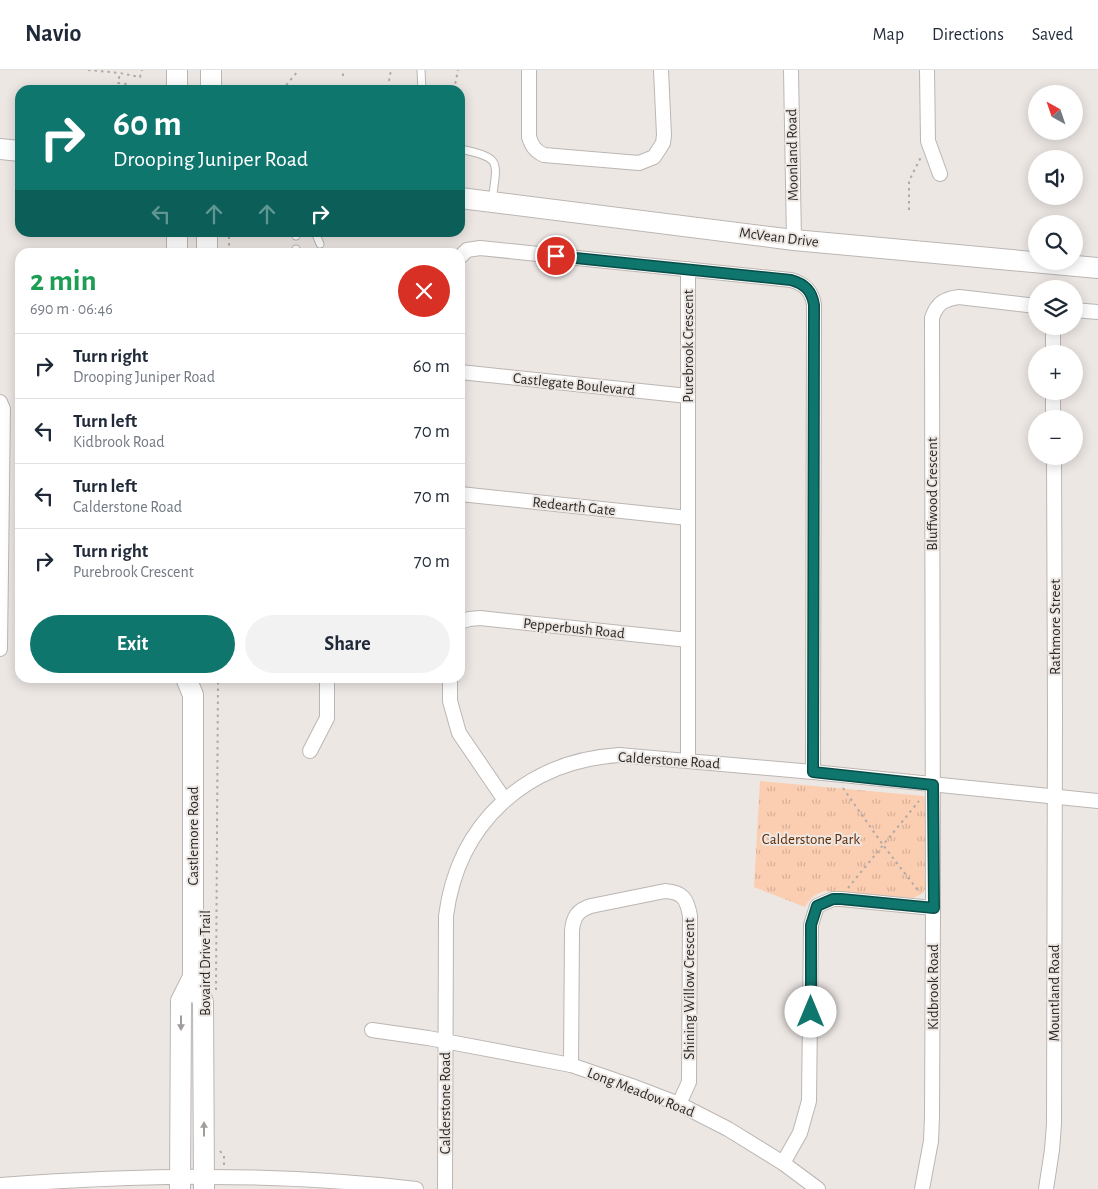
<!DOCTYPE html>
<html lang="en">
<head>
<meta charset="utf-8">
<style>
	:root { --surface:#fff; --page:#f2f2f3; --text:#1f2937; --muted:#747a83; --line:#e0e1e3; --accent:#0f766e }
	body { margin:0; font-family:"Alegreya Sans",sans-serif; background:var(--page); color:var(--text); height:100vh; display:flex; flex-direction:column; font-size:19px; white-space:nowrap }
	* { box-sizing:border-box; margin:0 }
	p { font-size:16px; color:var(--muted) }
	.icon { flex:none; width:28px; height:28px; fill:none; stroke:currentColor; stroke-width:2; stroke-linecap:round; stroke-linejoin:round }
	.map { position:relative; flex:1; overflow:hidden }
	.sheet { position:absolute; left:15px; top:178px; width:450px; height:435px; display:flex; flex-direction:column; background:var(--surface); border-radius:15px; box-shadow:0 2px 12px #0003 }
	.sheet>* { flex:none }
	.top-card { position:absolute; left:15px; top:15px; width:450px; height:152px; border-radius:15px; box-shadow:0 2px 12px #0003; background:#0f766e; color:#fff; overflow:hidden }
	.needle { width:32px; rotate:320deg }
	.tools { position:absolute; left:1028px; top:15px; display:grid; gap:10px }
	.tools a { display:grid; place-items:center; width:55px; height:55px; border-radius:50%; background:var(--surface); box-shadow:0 2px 12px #0003; font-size:25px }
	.pin { position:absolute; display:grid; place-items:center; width:42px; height:42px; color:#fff; margin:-21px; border:2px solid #fff; border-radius:50%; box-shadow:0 1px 5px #0007 }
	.me { position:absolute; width:55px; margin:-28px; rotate:0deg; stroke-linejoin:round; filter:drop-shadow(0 0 4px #0008) }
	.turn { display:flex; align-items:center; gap:18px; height:105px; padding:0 15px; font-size:22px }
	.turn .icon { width:65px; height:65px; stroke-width:2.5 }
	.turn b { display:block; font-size:35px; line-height:42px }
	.lanes { display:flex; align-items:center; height:48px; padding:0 15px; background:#0003; justify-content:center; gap:25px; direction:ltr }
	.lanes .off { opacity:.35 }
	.round { display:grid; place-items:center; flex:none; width:52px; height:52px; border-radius:26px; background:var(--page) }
	.headline { display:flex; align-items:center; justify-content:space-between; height:85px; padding:0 15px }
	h1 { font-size:30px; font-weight:600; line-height:38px; color:#1e9e55 }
	.action { display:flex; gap:10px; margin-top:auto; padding:10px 15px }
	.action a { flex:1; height:58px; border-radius:30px; background:var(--accent); color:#fff; font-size:20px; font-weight:600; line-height:58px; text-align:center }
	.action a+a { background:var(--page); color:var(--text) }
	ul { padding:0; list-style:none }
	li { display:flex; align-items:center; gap:15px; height:65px; padding:0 15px; border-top:1px solid var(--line) }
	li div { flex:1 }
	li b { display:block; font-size:19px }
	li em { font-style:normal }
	header { display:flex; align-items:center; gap:30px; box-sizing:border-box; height:70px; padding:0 25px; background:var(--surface); border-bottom:1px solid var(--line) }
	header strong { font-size:24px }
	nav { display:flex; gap:28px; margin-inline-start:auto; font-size:18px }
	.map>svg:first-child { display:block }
</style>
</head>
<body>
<header>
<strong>Navio</strong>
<nav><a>Map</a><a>Directions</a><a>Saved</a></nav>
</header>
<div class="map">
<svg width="1098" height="1119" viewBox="0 0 1098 1119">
	<defs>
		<pattern id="grass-tufts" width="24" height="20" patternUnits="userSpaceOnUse" patternTransform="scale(1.25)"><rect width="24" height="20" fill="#fbcdb1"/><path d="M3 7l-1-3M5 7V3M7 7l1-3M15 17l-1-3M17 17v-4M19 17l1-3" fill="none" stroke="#d7b098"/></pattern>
	</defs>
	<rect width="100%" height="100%" fill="#ede7e4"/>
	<!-- grass -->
	<path fill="url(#grass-tufts)" d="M760,711L924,726L926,735V816L923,823L913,828L825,821C815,824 810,828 805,837L754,817Z"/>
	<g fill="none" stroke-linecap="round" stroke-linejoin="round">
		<defs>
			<g id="lane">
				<path d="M421,0L422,20"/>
				<path d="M460,79C503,88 497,91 492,131"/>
				<path d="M315,162L320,174"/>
				<path d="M296,166V162"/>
				<path d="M296,182V179"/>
			</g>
			<g id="street">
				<path d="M529,0V67C532,76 535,81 544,85L639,93L654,87L663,73L664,65L661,0"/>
				<path d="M791,0L794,170"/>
				<path d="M927,0L928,71L940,104"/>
				<path d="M460,187L467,180L480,178L791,210C805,214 812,221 814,235L813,702"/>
				<path d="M688,199V690"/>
				<path d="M1074,240L1098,242"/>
				<path d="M1053,256V284"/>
				<path d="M460,302L688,326"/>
				<path d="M1053,321V349"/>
				<path d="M0,332L3,339L0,579"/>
				<path d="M460,424L688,448"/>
				<path d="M460,552L469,549L480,548L688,570"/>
				<path d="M450,608V631L459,663L504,729"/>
				<path d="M310,681L327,648V608"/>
				<path d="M372,960L428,968L571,995L632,1016L679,1034L728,1059L783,1093L818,1119"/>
				<path d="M571,995L572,861C573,848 577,840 591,836L665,821C683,822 687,829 690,846L689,1012L679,1034"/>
				<path d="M783,1093L800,1063L809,1031L811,855L817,836L833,829H841L933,838"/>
				<path d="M0,1115C138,1105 278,1102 416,1119"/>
				<path d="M445,1119L446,846C458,753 526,691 619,685L813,702L1098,731"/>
				<path d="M922,1119L931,1071L932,1047L933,838L932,248C937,233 944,229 959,227L1036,236"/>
				<path d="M1046,1119L1052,1080L1054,1054L1055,644L1054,386"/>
			</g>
			<g id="secondary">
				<path d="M177,0V20"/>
				<path d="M211,20V0"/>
				<path d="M0,79L20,81"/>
				<path d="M460,128L794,170L1098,198"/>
				<path d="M177,162V182"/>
				<path d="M207,182V162"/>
				<path d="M186,608L193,625V907L203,932L204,1119"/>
				<path d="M180,1119L181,931L193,907"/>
			</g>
		</defs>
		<!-- lane casing -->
		<use href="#lane" stroke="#bcb6b3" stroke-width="9"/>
		<!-- street casing -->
		<use href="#street" stroke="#bcb6b3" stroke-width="16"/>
		<!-- secondary casing -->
		<use href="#secondary" stroke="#bcb6b3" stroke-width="22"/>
		<!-- path -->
		<g stroke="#afaaa7" stroke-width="2" stroke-dasharray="2.5 4" stroke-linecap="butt">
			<path d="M88,0L120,3"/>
			<path d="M343,6V0"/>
			<path d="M389,11L391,0"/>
			<path d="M126,20L127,14L118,13L120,3L140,7L142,0"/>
			<path d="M282,20L298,1"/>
			<path d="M454,20L458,0"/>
			<path d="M909,140V111L921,87"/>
			<path d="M229,182V162"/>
			<path d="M843,718L883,775L920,823"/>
			<path d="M848,818L919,731"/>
			<path d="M216,920L218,608"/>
			<path d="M220,1081L224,1086V1095"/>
		</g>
		<!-- lane -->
		<use href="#lane" stroke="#fff" stroke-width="7"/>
		<!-- street -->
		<use href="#street" stroke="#fff" stroke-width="14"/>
		<!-- secondary -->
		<use href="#secondary" stroke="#fff" stroke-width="20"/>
	</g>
	<!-- one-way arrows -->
	<defs><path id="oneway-solid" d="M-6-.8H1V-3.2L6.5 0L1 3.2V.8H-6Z" transform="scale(1.25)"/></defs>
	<g fill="#9f9e9d">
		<use href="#oneway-solid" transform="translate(181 953) rotate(90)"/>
		<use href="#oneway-solid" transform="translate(204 1059) rotate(-90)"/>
	</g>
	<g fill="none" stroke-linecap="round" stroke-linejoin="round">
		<defs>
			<path id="route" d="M556,186L791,210C805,214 812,221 814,235L813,702L933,715L934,838L841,829H833L817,836L811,855V942"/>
		</defs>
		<!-- route casing -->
		<use href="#route" stroke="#0a4d48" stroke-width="12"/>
		<!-- route -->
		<use href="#route" stroke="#0f766e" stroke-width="9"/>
	</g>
	<g text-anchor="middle" stroke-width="4" stroke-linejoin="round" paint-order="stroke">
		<!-- street labels -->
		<g font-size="15" fill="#2a2826" stroke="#ede7e4">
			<text transform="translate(792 85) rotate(-91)" y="5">Moonland Road</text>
			<text transform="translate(779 167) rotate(7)" y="5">McVean Drive</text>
			<text transform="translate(688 276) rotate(-90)" y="5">Purebrook Crescent</text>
			<text transform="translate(574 314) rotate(6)" y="5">Castlegate Boulevard</text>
			<text transform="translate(932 424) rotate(-90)" y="5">Bluffwood Crescent</text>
			<text transform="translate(574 436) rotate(6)" y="5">Redearth Gate</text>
			<text transform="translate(1055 557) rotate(-90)" y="5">Rathmore Street</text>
			<text transform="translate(574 558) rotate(6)" y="5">Pepperbush Road</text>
			<text transform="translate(669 690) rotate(4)" y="5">Calderstone Road</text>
			<text transform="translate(193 766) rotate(-90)" y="5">Castlemore Road</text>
			<text transform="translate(205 893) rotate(-90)" y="5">Bovaird Drive Trail</text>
			<text transform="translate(933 917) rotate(-90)" y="5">Kidbrook Road</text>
			<text transform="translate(689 919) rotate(-90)" y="5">Shining Willow Crescent</text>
			<text transform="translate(1054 923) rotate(-90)" y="5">Mountland Road</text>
			<text transform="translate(641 1022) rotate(21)" y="5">Long Meadow Road</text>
			<text transform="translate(445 1033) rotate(-90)" y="5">Calderstone Road</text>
		</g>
		<!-- park labels -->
		<g font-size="15" fill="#602b00" stroke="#ede7e4">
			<text x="811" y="774">Calderstone Park</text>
		</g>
	</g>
</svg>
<div class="tools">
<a><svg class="needle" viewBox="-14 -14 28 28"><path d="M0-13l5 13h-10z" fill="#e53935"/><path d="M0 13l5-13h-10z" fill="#747a83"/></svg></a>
<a><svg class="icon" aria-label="sound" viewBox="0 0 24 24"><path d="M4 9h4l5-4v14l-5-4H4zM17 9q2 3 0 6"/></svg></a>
<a><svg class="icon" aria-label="search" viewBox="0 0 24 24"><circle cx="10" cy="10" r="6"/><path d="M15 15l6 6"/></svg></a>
<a><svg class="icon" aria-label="layers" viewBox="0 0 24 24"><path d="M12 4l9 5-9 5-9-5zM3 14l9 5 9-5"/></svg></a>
<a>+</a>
<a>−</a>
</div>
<div class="pin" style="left:556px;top:186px;background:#d93025"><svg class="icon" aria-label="arrive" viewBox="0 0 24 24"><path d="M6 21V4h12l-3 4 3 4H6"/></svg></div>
<svg class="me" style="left:811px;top:942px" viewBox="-20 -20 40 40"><circle r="19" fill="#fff"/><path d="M0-13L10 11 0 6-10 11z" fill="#0f766e"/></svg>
<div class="top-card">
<div class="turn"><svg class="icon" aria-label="right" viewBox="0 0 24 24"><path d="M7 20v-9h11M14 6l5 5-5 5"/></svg><div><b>60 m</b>Drooping Juniper Road</div></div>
<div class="lanes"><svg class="icon off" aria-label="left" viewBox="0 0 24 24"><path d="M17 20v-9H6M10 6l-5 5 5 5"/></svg><svg class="icon off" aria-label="ahead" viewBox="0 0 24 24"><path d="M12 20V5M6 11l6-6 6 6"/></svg><svg class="icon off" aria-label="ahead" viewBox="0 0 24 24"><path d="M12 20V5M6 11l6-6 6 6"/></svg><svg class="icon" aria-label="right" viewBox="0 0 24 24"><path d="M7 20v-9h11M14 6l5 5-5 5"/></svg></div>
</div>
<section class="sheet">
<div class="headline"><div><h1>2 min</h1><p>690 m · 06:46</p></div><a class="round" style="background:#d93025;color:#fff"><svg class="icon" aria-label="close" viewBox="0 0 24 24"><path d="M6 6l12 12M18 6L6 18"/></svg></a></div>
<ul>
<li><svg class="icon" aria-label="right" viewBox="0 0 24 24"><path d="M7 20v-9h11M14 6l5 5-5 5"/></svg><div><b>Turn right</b><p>Drooping Juniper Road</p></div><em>60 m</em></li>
<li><svg class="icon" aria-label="left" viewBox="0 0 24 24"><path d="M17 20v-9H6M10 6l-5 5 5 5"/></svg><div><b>Turn left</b><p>Kidbrook Road</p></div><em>70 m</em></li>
<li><svg class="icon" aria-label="left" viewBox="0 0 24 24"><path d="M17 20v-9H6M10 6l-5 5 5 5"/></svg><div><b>Turn left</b><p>Calderstone Road</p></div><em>70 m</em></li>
<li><svg class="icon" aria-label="right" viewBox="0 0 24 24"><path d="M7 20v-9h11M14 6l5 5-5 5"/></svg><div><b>Turn right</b><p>Purebrook Crescent</p></div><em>70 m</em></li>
</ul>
<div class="action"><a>Exit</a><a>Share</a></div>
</section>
</div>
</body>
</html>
